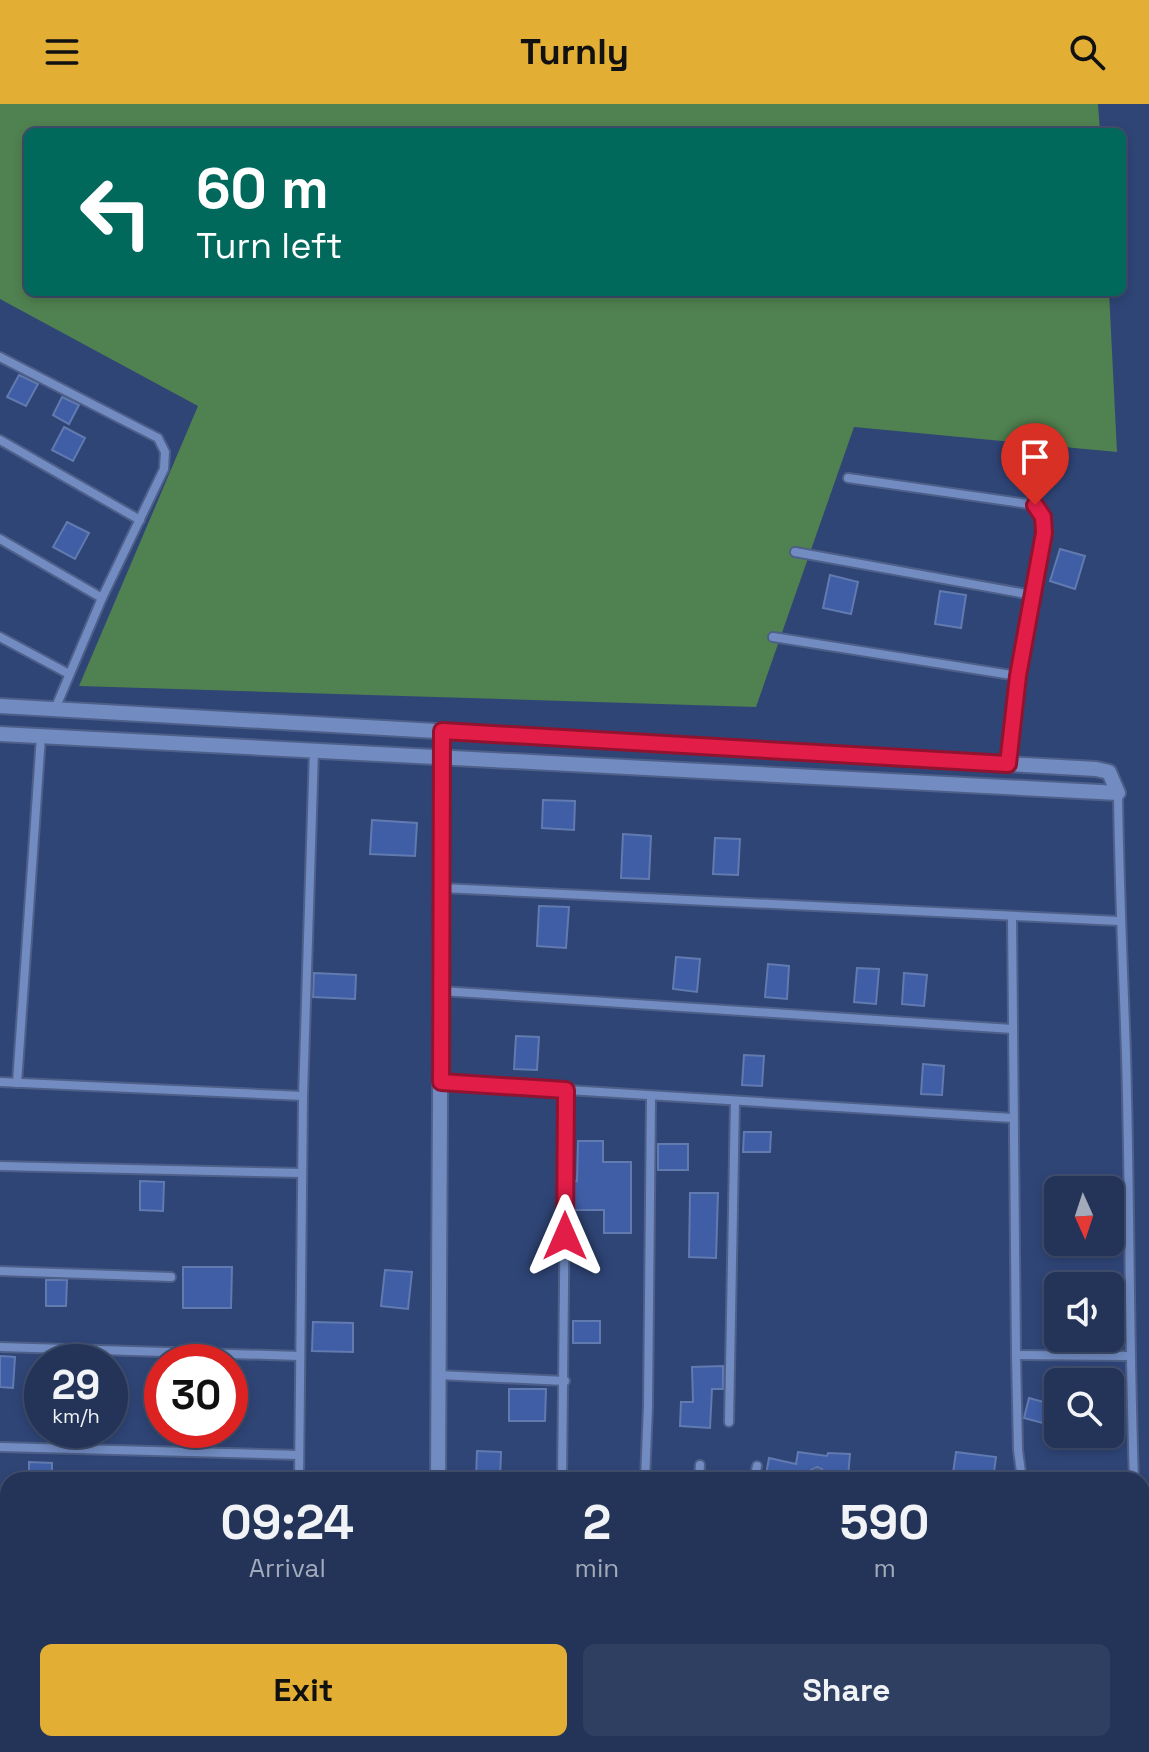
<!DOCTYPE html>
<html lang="en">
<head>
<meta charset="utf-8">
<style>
	:root { --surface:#233458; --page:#2f3f61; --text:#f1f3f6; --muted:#a3aaba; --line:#404f6e; --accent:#e2af34 }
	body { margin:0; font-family:"Space Grotesk",sans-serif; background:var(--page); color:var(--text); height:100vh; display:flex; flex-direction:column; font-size:30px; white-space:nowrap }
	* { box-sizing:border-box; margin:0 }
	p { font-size:26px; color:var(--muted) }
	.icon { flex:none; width:44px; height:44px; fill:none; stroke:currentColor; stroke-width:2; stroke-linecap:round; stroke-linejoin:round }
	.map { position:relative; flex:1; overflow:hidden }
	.side { position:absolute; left:0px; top:1368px; width:1150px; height:280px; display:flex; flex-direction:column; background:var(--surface); border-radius:24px 24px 0 0; box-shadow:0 4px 12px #0003,0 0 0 2px var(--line) }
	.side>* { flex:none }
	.guide { position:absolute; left:24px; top:24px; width:1102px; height:168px; border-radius:12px; box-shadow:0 4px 12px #0003,0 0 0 2px var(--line); background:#00695c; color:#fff; overflow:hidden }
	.needle { width:52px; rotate:177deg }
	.buttons { position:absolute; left:1044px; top:1072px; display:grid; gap:16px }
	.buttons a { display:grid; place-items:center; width:80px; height:80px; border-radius:12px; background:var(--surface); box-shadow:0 4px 12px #0003,0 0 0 2px var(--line); font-size:40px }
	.speed { position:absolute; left:24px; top:1240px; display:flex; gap:16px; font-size:40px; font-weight:700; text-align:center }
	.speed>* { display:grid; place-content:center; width:104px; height:104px; border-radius:50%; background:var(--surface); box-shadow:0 4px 12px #0003,0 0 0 2px var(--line); line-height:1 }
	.speed small { font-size:20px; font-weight:400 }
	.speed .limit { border:12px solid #d22; background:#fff; color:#111 }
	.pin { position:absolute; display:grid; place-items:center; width:68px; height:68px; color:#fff; margin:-82px -34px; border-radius:50% 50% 50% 0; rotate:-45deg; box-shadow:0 0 8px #0007 }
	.pin .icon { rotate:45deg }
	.me { position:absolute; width:88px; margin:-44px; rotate:0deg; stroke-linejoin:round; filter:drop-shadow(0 0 6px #0008) }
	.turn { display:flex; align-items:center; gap:28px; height:168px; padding:0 40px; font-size:36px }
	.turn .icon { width:104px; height:104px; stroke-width:2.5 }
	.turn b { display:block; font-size:56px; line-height:68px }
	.eta { display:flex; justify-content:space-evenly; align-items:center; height:136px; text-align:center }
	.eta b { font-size:48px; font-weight:800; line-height:56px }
	.cta { display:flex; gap:16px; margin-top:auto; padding:16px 40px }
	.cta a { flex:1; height:92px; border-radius:12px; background:var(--accent); color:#111; font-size:32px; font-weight:800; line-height:92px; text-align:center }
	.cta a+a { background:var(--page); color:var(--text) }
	header { display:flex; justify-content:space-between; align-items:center; height:104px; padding:0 40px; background:var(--accent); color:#111; font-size:36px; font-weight:800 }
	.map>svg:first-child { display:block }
</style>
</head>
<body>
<header><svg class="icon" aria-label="menu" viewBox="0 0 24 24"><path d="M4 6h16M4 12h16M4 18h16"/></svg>Turnly<svg class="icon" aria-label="search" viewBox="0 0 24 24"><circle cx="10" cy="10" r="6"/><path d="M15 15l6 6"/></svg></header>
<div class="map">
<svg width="1149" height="1648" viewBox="0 0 1149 1648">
	<rect width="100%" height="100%" fill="#2f4576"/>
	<!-- green -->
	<path fill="#508150" d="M0,0H1098L1100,28H28V188H1109L1117,348L854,323L756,603L79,582L198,302L0,195Z"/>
	<!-- building -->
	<g fill="#3f5ea5" stroke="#617aaf" stroke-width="2">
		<path d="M19,271L38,280L26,302L7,293Z"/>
		<path d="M62,293L79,301L69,320L53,311Z"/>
		<path d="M64,323L85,334L73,357L52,346Z"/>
		<path d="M67,418L89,429L75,455L53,443Z"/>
		<path d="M1060,445L1085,452L1075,485L1050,477Z"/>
		<path d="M830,471L858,478L851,510L823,504Z"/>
		<path d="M940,487L966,491L961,524L935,520Z"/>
		<path d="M543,696L575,697L574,726L542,724Z"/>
		<path d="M372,716L417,719L415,752L370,750Z"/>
		<path d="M623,730L651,732L649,775L621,774Z"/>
		<path d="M715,734L740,735L738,771L713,770Z"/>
		<path d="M539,802L569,803L566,844L537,842Z"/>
		<path d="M676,853L700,855L697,888L673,885Z"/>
		<path d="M768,860L789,862L787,895L765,893Z"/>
		<path d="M857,864L879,865L876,900L854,898Z"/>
		<path d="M314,869L356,871L355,895L313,893Z"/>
		<path d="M904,869L927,871L924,902L902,900Z"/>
		<path d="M516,932L539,933L537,966L514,965Z"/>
		<path d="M744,951L764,952L762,982L742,981Z"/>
		<path d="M923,960L944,962L942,991L921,990Z"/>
		<path d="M744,1028H771L770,1048H743Z"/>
		<path d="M578,1037H603V1058H631V1129H604V1106H572V1077H577Z"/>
		<rect x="658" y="1040" width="30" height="26"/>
		<path d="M140,1077L164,1078L163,1107L140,1106Z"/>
		<path d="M690,1089H718L716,1154L689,1153Z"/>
		<path d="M183,1163H232L231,1204H183Z"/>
		<path d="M385,1166L412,1168L408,1205L381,1202Z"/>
		<path d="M46,1176H67L66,1202H46Z"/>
		<rect x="573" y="1217" width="27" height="22"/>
		<path d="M313,1218L353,1219V1248L312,1247Z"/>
		<path d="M0,1252L15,1253L13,1284L0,1283Z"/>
		<path d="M723,1262V1285H712L710,1324L680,1322L681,1298H693L692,1263Z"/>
		<path d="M509,1285H546L545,1317H509Z"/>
		<path d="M1029,1294L1058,1302V1323L1024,1314Z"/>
		<path d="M477,1347L501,1348L500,1375H476Z"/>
		<path d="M798,1348L827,1352L828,1349L850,1350L848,1373L824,1372L822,1365L817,1363L811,1366L809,1376H765L769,1354L796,1360Z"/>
		<path d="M956,1348L996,1353L993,1375L953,1369Z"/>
		<path d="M29,1358L52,1359V1376H29Z"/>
	</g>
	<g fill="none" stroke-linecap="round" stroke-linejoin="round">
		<defs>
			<g id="minor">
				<path d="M0,253L158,334L165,348L164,365L102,494L55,605"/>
				<path d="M0,336L140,416"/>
				<path d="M848,374L1035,401C1042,410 1045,418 1044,429L1018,572L1008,660"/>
				<path d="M0,435L102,494"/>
				<path d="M795,448L1032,491"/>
				<path d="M0,533L69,570"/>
				<path d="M773,533L1018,572"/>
				<path d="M1118,689C1119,776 1123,863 1126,950C1130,1092 1129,1234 1134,1376"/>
				<path d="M442,784L1119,817"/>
				<path d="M1012,813L1016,1251L1018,1346L1022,1376"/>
				<path d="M441,887L1012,925"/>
				<path d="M0,978L303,992"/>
				<path d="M441,978L1012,1014"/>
				<path d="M17,979L41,632"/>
				<path d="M0,1062L302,1069"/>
				<path d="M0,1167L171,1173"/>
				<path d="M0,1243L300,1252"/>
				<path d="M1016,1251L1130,1252"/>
				<path d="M439,1271L565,1277"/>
				<path d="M729,1318L735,997"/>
				<path d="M0,1343L299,1351"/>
				<path d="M299,1376L303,992L314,646"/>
				<path d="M562,1376L566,986"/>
				<path d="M645,1376L648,1302L651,992"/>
				<path d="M699,1376L700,1361"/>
				<path d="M754,1376L757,1362"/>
				<path d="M816,1376L817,1370"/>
				<path d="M0,1449L8,1450"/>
				<path d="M1142,1588L1144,1648"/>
				<path d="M0,1597H8"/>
				<path d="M732,1640L733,1648"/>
				<path d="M968,1640L989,1648"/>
				<path d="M1044,1640V1648"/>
				<path d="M805,1648L808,1640"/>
			</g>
			<g id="tertiary">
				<path d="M0,602L1096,665L1109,668L1118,689L0,630"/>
				<path d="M438,1376L442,627"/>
				<path d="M437,1648V1640"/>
			</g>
		</defs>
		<!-- minor casing -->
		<use href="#minor" stroke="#4e6089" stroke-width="12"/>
		<!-- tertiary casing -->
		<use href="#tertiary" stroke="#4e6089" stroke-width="18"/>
		<!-- minor -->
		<use href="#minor" stroke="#728cc2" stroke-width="8"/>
		<!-- tertiary -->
		<use href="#tertiary" stroke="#728cc2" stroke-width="14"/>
	</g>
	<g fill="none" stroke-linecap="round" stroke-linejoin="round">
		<defs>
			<path id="route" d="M565,1132L566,986L441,978L442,627L1008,660L1018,572L1044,429L1043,413L1035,401"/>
		</defs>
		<!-- route casing -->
		<use href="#route" stroke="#92132f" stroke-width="20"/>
		<!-- route -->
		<use href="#route" stroke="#e11d48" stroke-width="14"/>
	</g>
</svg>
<div class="buttons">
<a><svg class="needle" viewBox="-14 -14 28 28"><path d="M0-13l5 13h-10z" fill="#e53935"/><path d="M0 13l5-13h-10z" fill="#a3aaba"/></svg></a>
<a><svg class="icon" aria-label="sound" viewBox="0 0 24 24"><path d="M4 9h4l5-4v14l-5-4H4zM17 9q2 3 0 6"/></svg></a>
<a><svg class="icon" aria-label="search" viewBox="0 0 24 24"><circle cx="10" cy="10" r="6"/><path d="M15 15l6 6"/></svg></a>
</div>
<div class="speed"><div>29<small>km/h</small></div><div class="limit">30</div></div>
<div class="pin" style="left:1035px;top:401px;background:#d93025"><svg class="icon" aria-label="arrive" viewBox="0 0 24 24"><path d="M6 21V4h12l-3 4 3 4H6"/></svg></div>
<svg class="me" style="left:565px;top:1132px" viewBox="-20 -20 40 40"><path d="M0-17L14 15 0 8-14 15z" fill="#e11d48" stroke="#fff" stroke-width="4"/></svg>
<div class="guide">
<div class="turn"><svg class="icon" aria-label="left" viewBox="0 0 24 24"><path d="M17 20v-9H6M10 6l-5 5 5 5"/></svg><div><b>60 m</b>Turn left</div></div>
</div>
<section class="side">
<div class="eta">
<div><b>09:24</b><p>Arrival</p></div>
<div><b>2</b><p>min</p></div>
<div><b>590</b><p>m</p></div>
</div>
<div class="cta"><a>Exit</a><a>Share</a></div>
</section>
</div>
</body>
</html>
